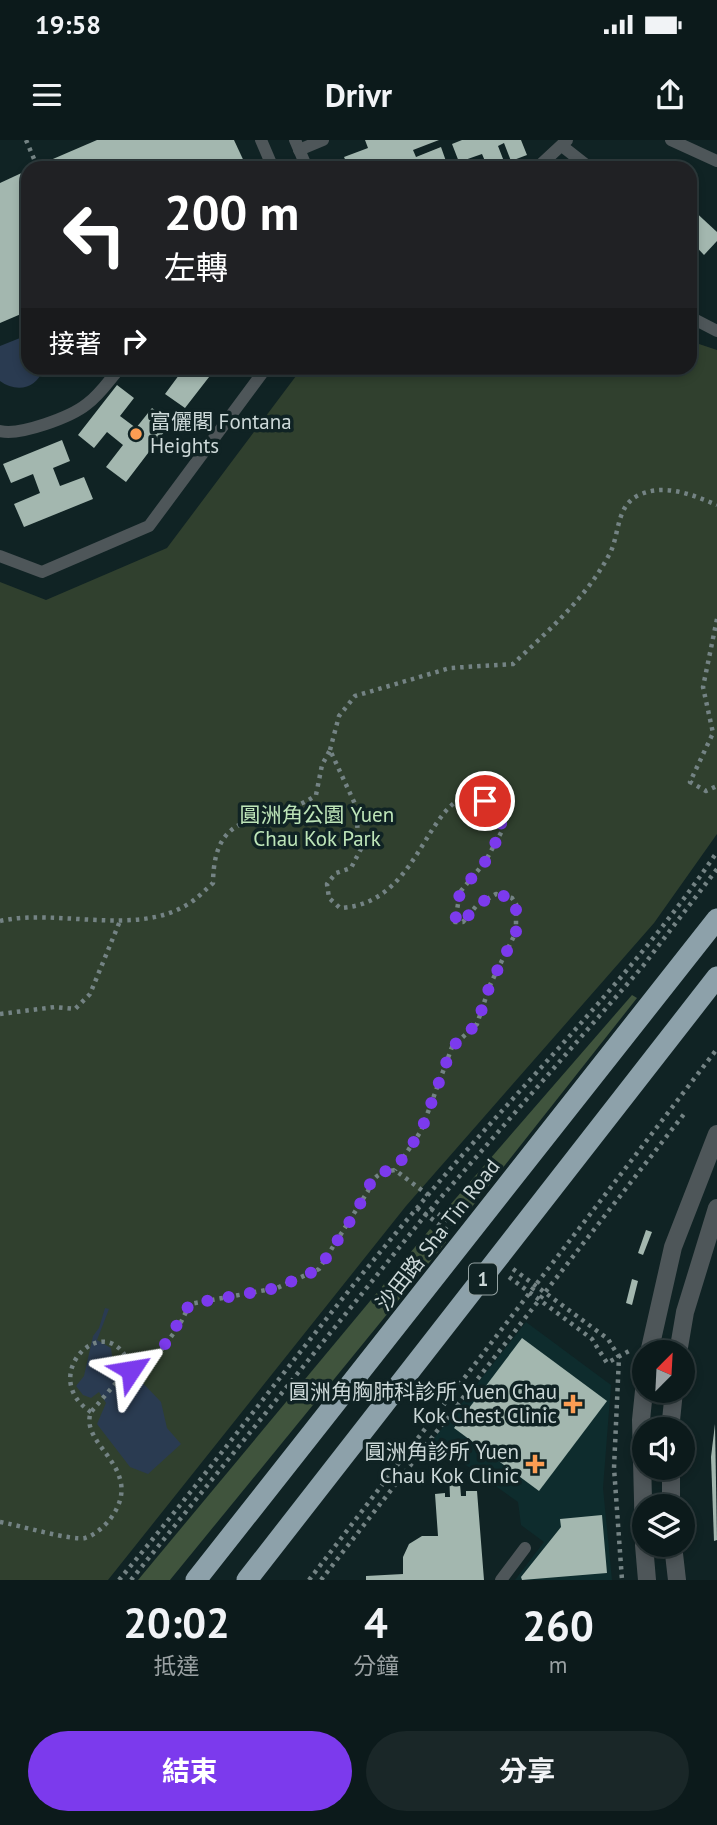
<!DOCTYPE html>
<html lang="zh-TW">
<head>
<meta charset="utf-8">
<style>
	:root { --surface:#0c1a1b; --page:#1a2728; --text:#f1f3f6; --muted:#9aa1a3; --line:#2c383a; --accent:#7c3aed }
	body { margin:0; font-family:"PT Sans","Noto Sans TC",sans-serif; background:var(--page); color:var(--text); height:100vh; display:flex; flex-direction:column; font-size:26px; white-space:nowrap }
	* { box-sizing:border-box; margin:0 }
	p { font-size:23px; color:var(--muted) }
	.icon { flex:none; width:38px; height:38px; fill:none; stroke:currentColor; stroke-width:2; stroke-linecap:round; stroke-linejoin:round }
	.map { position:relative; height:1440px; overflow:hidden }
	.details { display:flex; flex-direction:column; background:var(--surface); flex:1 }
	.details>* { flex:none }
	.top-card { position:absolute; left:21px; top:21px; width:676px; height:214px; border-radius:21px; box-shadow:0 4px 10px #0003,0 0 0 2px var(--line); background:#202124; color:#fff; overflow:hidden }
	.needle { width:46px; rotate:24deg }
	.fabs { position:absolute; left:632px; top:1200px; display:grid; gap:14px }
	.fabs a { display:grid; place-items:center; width:63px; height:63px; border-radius:50%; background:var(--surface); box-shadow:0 4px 10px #0003,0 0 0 2px var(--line); font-size:35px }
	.pin { position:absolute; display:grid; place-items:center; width:60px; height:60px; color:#fff; margin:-30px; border:4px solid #fff; border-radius:50%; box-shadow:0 2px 7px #0007 }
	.me { position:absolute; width:77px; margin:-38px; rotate:57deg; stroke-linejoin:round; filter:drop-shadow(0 0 5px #0008) }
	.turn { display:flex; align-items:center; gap:24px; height:147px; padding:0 28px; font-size:32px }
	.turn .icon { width:91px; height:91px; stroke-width:2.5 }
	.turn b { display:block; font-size:49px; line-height:60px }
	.then { display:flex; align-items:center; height:66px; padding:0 28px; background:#0003; gap:14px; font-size:26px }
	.eta { display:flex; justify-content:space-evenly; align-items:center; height:119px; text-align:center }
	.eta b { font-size:42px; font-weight:700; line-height:49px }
	.cta { display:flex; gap:14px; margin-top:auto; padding:14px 28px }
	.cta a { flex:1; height:80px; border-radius:42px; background:var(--accent); color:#fff; font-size:28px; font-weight:700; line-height:80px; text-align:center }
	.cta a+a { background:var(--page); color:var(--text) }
	.status { display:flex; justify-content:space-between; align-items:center; height:49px; padding:0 35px; background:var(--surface); direction:ltr }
	.status svg { height:19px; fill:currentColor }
	header { display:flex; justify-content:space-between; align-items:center; height:91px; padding:0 28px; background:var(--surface); font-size:32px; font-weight:700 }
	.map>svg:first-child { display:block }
</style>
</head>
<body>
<div class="status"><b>19:58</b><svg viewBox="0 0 49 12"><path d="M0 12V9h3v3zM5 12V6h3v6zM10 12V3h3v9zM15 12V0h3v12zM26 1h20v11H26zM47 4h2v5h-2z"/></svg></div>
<header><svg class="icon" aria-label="menu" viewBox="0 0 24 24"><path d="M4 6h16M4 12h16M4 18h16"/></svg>Drivr<svg class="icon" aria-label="share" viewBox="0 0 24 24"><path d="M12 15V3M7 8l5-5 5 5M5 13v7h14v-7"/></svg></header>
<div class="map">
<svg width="717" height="1440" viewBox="0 0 717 1440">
	<rect width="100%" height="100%" fill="#102324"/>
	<!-- built -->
	<path fill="#0e2c2d" d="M526,1182L611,1245L603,1348L612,1440H515L544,1402L521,1385L518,1362L432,1301Z"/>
	<!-- green -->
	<path fill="#30402e" d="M690,201L717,210V694L654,783L406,1066L108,1440H0V442L46,460L167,408L302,228H690Z"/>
	<!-- forest -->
	<g fill="#40543d">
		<path d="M632,855L637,858L464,1077L450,1065Z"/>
		<path d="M430,1089L446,1102L170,1440H138Z"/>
	</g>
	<!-- water -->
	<g fill="#2a3b51">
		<path d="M20,198L28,200V228H43C38,249 16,253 0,241V206Z"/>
		<path d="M105,1168L109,1169L97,1200L111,1208L112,1216L108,1228L126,1243L137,1237L161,1262L167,1288L181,1304L148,1334L130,1327L97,1284L106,1263L99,1252L91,1258L83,1255L76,1246L84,1236L93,1196L99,1188Z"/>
	</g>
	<!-- building -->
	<g fill="#a3b7af">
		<path d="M97,0H234L247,28H32Z"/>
		<path d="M365,0H439L413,10L416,17L441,7L447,24L438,28H349L344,17L368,8Z"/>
		<path d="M462,0H521L527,15L511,21L504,3L498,6L505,24L488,28L482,14L459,22L452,4Z"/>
		<path d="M28,30V171L0,183V43Z"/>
		<path d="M690,67L717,92V101L704,115L690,100Z"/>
		<path d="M177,228H216L185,268L165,254L182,231Z"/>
		<path d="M117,245L134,258L120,276L136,288L152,268L171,283L126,342L106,327L123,305L107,292L94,308L78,295Z"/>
		<path d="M62,300L70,321L53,328L60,346L84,337L93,359L24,387L14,364L40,353L33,334L11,343L3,324Z"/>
		<path d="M646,1090L652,1092L643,1115L638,1113Z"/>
		<path d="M632,1139L638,1141L632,1165L626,1163Z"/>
		<path d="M522,1198L607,1261L539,1351L454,1288Z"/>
		<path d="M715,1284L717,1400L714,1401L711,1317Z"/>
		<path d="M449,1331H459L461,1356H466V1351H477L484,1440H366V1436L403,1434V1417L409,1404L422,1396H438L435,1354L445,1353V1357H450Z"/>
		<path d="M602,1375L607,1433L522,1440L521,1437L561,1387L560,1379Z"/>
	</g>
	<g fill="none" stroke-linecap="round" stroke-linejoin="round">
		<!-- path -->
		<g stroke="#748384" stroke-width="4.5" stroke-dasharray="3.5 5" stroke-linecap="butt">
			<path d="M26,0L37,26"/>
			<path d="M717,479L703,547L713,593L690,642L706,651L717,646"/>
			<path d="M330,610L339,576L355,556L450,528L513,524C548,491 586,458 609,415C620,396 615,366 639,355C665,343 693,355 717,365"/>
			<path d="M0,781C57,768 137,797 188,764C197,759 205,750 213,743C214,662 268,689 316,655L322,625L330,610L355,664L358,693L363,705L351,728L336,733L327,744L329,758L340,768C421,764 425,657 475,655C490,664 498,673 503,689L485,722L460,752L455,782H463L477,765L496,754L512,758L516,764V792L490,845L477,884L452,907L421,991L395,1030"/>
			<path d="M0,874L55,867L75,869L90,854L120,781"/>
			<path d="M417,1068L447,1090"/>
			<path d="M431,1069L453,1084"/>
			<path d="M513,1129L608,1199L619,1217L614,1328L622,1440"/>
			<path d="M509,1137L592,1199L607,1223L629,1211"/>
			<path d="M91,1272C34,1235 110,1162 131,1229"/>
			<path d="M0,1382C18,1385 72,1401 85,1398C95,1395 105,1386 111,1378C147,1328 78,1305 91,1272L121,1237L156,1217L179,1186L190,1164L277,1148L319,1129L368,1051C374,1035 379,1033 395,1030L428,1055"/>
			<path d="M119,1440C221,1318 314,1189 417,1068C516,949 630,841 717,712"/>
			<path d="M131,1440L423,1078L643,826L717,729"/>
			<path d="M309,1440L717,909"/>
			<path d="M321,1440L684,974"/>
		</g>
		<!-- service -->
		<g stroke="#4e5659" stroke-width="12">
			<path d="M261,0L273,28"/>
			<path d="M295,0L307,28"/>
			<path d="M671,0L717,21"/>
			<path d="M562,6L590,28"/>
			<path d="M299,10L323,0"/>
			<path d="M537,28L567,0"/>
			<path d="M690,177L717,191"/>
			<path d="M0,291C20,296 71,277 87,264C100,255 110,239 120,228"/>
			<path d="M0,416L42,432L149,386L266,228"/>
			<path d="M501,1440L525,1408"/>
		</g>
		<!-- tertiary -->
		<g stroke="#4e5659" stroke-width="18">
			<path d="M649,1213L673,1107L717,994"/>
			<path d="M678,1213L685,1172L717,1068"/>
			<path d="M670,1290L674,1251"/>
			<path d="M671,1328V1367"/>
			<path d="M644,1400L641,1280L644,1251"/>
			<path d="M644,1405L647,1440"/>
			<path d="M673,1405L677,1440"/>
		</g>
		<!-- motorway -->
		<g stroke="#8da1aa" stroke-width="21">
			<path d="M196,1440L717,779"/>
			<path d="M247,1440L717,837"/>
		</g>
	</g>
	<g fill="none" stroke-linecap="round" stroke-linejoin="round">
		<!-- route -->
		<path stroke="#7c3aed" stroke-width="12" stroke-dasharray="0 21.6" d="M131,1230C171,1209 167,1197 190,1164L277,1148L319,1129L356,1072L373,1038L380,1032L395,1030L421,991L452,907L477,884L490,845L516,793V764L512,758L496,754L477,765L463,782H455L460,752L485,722L503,689L498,674L485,661"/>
	</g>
	<!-- markers -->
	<g fill="#fc9d53" stroke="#102324" stroke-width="2.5">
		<circle cx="136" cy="294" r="7"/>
		<path d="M569.5 1253.5h7v7h7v7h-7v7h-7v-7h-7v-7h7z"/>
		<path d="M531.5 1313.5h7v7h7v7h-7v7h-7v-7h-7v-7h7z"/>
	</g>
	<g text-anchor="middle" stroke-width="7" stroke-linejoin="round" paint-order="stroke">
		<!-- shield labels -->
		<rect fill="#102324" stroke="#94a2a2" stroke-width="2" x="469" y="1123.5" width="28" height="31" rx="5"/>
		<g font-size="19" font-weight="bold" fill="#ccd8d8">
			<text x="483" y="1146">1</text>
		</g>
		<!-- poi labels -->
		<g font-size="21" fill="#ccd8d8" stroke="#102324" text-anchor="end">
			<text x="150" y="289" text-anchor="start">富儷閣 Fontana<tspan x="150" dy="24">Heights</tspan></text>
			<text x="557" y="1259">圓洲角胸肺科診所 Yuen Chau<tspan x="557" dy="24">Kok Chest Clinic</tspan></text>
			<text x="519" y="1319">圓洲角診所 Yuen<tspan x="519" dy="24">Chau Kok Clinic</tspan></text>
		</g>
		<!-- park labels -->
		<g font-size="21" fill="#bde5b8" stroke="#102324">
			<text x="317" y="682">圓洲角公園 Yuen<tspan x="317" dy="24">Chau Kok Park</tspan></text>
		</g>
		<!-- street labels -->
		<g font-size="21" fill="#ccd8d8" stroke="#102324">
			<text transform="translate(438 1095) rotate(-52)" y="7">沙田路 Sha Tin Road</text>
		</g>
	</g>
</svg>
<div class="fabs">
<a><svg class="needle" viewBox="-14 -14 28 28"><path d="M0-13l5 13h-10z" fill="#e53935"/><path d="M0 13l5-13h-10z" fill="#9aa1a3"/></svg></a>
<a><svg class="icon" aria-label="sound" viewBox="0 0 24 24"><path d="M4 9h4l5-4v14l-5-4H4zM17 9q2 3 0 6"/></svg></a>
<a><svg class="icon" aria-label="layers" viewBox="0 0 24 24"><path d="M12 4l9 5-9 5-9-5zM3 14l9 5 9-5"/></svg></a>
</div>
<div class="pin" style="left:485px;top:661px;background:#d93025"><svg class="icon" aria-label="arrive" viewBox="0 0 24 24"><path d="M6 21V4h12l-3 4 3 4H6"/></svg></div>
<svg class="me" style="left:131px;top:1230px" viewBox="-20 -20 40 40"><path d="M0-17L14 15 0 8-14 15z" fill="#7c3aed" stroke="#fff" stroke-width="4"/></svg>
<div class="top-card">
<div class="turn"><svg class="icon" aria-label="left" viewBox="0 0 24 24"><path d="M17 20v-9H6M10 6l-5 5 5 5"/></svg><div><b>200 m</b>左轉</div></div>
<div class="then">接著<svg class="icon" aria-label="right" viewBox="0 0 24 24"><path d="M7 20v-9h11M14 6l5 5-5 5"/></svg></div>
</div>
</div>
<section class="details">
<div class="eta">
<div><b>20:02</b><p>抵達</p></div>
<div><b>4</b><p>分鐘</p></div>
<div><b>260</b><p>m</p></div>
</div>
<div class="cta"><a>結束</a><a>分享</a></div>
</section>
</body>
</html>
